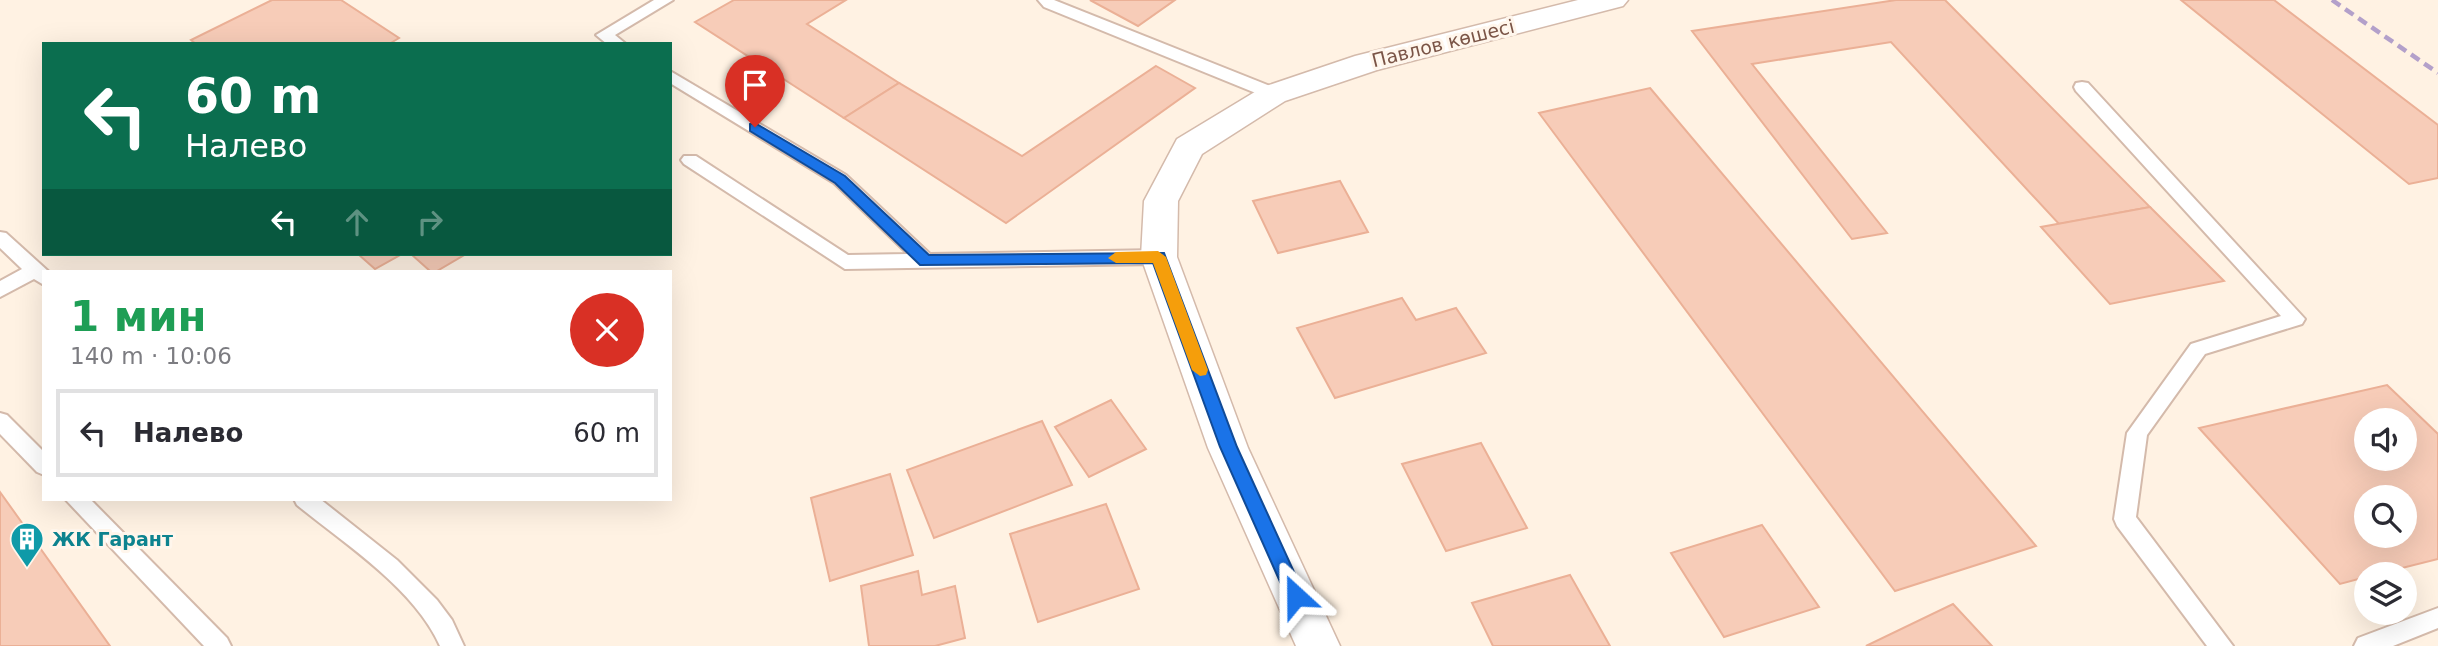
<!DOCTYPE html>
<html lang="ru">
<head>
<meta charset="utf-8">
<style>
	:root { --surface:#fff; --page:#f7f7f7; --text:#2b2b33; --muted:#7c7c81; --line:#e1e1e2 }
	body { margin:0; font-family:"DejaVu Sans",sans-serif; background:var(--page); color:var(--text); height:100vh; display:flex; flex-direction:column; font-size:26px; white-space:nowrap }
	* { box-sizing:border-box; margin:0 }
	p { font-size:23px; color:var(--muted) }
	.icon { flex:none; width:38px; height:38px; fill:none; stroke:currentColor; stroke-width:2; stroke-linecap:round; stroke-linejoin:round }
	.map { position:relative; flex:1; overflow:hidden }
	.details { position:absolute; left:42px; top:270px; width:630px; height:231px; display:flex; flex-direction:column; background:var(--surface); border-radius:0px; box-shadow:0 7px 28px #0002 }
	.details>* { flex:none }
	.guide { position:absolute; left:42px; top:42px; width:630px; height:214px; border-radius:0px; box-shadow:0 7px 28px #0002; background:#0b6e4f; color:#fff; overflow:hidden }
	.buttons { position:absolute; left:2354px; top:408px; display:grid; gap:14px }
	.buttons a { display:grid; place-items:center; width:63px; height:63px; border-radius:50%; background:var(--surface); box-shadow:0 7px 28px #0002; font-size:35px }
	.pin { position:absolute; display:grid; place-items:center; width:60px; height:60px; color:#fff; margin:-72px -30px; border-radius:50% 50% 50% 0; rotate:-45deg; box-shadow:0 0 7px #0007 }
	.pin .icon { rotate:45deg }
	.me { position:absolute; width:77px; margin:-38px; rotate:336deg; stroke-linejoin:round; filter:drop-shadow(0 0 5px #0008) }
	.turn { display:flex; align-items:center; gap:24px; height:147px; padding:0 28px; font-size:32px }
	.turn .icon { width:91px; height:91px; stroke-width:2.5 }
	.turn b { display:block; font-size:49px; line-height:60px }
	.lanes { display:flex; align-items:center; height:66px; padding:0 28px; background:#0003; justify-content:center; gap:35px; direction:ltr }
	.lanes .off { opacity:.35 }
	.round { display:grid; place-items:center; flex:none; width:74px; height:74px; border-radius:37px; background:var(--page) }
	.summary { display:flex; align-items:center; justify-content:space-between; height:119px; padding:0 28px }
	h1 { font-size:42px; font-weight:800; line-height:52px; color:#1e9e55 }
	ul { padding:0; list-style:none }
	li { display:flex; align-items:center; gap:21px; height:88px; margin:0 14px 10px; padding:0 14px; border:4px solid var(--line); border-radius:0px }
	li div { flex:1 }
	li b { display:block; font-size:26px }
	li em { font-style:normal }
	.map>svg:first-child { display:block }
</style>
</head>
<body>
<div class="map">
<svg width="2438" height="646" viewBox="0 0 2438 646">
	<rect width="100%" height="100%" fill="#fff2e3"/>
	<!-- building -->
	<g fill="#f7ccb8" stroke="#ebb096" stroke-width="2" fill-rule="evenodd">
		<path d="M272,0H341L399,38L389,44H196L191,40Z"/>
		<path d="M734,0H846L807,24L899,83L844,118L695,22Z"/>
		<path d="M1090,0H1175L1138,26Z"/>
		<path d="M1896,0H1945L2150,207L2059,224L1891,42L1752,64L1887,233L1852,239L1692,31Z"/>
		<path d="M2181,0H2274L2438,125V178L2409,184Z"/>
		<path d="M1156,66L1195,88L1006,223L844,118L899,83L1022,156Z"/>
		<path d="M1650,88L2036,546L1895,591L1539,113Z"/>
		<path d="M1340,181L1368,232L1278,253L1253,201Z"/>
		<path d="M2150,207L2224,281L2110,304L2041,227Z"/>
		<path d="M358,254H402L375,269Z"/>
		<path d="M411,254H466L437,271H430Z"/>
		<path d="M1402,298L1416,320L1456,308L1486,353L1335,398L1297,328Z"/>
		<path d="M2387,385L2438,434V559L2378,574H2366V577L2340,584L2199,428ZM2366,420H2404V458H2366ZM2366,497H2404V536H2366Z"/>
		<path d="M1111,400L1146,449L1089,477L1055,427Z"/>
		<path d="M1042,421L1072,485L934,538L907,470Z"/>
		<path d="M1481,443L1527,528L1446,551L1402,464Z"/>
		<path d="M890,474L913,555L830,581L811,498Z"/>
		<path d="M0,492L110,646H0Z"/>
		<path d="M1106,504L1139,589L1038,622L1010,534Z"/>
		<path d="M1762,525L1819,607L1724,637L1671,553Z"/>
		<path d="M918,571L922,595L955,586L965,638L935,646H869L861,586Z"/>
		<path d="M1570,575L1610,646H1493L1472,603Z"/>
		<path d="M1953,604L1992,646H1866Z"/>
	</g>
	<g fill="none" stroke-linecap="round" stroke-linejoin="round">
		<defs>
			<g id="lane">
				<path d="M654,0H673L615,35L626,44H607L596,35Z"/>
				<path d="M1038,0H1054L1280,90L1282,94L1280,98H1268L1044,7Z"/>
				<path d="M670,71L846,175L930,254L1159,250L1166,252L1168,257L1166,262L1159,264L845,269L684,164L681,160L684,156H696L848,255L908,254L834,183L670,83Z"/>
				<path d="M2082,82L2088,83L2305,319L2302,324L2205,354L2147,435L2136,517L2233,646H2207L2117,526L2114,519L2127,433L2191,344L2281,316L2076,91L2074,87L2076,83Z"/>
				<path d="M0,232L6,233L48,271H44V285L34,279L0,297V281L22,269L0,248Z"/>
				<path d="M0,413L7,415L44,452V475L37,472L0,434Z"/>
				<path d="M65,499H90L227,638L231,646H204Z"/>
				<path d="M294,499H320L397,560L437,600L452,620L464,646H440C415,589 345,544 297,505Z"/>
				<path d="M2438,608V628L2393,646H2354L2358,638Z"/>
			</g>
			<path id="street" d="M1578,0H1628L1623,6L1377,70L1285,101L1202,154L1178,201L1177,257L1248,448L1340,646H1296L1208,448L1141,257L1144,201L1177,139L1263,87L1355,56Z"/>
		</defs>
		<!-- lane casing -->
		<use href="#lane" stroke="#d4baab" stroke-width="4"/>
		<!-- street casing -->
		<use href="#street" stroke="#d4baab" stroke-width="3"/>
		<!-- lane -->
		<use href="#lane" fill="#fff" fill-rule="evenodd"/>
		<!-- street -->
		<use href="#street" fill="#fff" fill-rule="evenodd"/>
		<!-- rail -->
		<path stroke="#b3a0ca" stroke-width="4.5" stroke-dasharray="10 6" stroke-linecap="butt" d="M2332,0L2438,73"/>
	</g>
	<!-- route -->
	<path fill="#1a73e8" stroke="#114b97" stroke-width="2" d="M755,123L845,176L929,255L1164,253L1237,447L1305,596L1302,602L1296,605L1289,602L1220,447L1153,263L920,265L835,183L750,131V124Z"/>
	<!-- slow -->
	<path fill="#f59e0b" d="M1158,251L1166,257L1208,370L1206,375L1200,376L1192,370L1153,263H1116L1108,258L1116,252Z"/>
	<!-- icons -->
	<defs>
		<symbol id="building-pin" viewBox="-11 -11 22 30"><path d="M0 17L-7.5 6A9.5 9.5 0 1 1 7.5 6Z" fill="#0f9aa8" stroke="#fff6ec"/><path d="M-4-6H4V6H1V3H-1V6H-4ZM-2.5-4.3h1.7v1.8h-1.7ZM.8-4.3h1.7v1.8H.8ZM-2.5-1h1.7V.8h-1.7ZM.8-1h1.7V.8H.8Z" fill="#fff"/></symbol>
	</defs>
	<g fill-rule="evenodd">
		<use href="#building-pin" x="8" y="520" width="38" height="52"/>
	</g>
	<g text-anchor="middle" stroke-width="6" stroke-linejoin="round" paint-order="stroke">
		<!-- street labels -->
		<g font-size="19" fill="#7a5446" stroke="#fff6ec">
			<text transform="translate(1443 43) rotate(-14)" y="7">Павлов көшесі</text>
		</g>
		<!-- culture labels -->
		<g font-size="19" font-weight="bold" fill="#0d838f" stroke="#fff6ec" text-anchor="start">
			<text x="52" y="546">ЖК Гарант</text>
		</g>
	</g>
</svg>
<div class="buttons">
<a><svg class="icon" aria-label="sound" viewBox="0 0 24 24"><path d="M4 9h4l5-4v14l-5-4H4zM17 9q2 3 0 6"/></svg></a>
<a><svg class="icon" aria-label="search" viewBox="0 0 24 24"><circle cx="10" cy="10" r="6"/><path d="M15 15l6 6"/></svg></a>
<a><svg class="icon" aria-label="layers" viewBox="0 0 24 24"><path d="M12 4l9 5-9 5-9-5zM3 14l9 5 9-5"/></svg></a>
</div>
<div class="pin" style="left:755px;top:127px;background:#d93025"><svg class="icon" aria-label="arrive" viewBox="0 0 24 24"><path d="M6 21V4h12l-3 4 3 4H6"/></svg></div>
<svg class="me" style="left:1296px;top:596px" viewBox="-20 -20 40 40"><path d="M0-17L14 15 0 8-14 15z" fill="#1a73e8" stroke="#fff" stroke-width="4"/></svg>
<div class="guide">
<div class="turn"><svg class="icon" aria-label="left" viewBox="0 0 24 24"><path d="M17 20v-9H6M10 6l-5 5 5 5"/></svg><div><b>60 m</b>Налево</div></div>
<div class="lanes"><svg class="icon" aria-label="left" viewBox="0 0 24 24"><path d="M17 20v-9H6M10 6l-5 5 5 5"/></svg><svg class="icon off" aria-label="ahead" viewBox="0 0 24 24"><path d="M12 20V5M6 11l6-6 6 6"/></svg><svg class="icon off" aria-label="right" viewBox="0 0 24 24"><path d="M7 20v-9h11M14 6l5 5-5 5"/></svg></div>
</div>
<section class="details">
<div class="summary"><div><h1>1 мин</h1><p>140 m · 10:06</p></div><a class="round" style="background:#d93025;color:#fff"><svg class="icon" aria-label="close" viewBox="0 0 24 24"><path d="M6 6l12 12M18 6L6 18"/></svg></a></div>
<ul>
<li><svg class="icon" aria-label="left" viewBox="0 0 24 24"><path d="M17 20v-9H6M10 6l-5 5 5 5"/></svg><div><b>Налево</b></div><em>60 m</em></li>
</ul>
</section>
</div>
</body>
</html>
